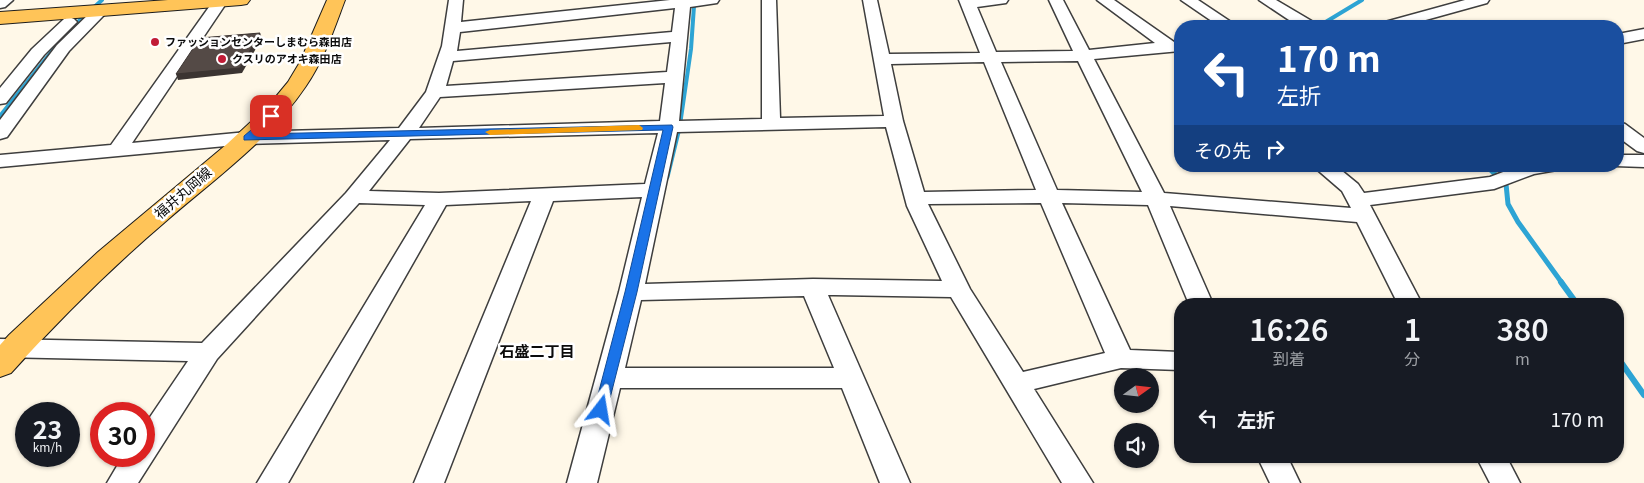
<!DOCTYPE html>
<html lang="ja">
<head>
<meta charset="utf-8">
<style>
	:root { --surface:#171b24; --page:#20242c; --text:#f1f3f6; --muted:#9ea1a6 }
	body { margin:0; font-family:Georgia,"Noto Sans JP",serif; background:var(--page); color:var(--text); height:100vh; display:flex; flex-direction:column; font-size:19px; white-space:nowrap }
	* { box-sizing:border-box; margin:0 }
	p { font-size:16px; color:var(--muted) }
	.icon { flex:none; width:28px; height:28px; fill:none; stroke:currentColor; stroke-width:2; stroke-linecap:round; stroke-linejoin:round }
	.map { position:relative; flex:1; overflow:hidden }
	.panel { position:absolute; left:1174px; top:298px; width:450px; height:165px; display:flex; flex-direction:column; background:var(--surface); border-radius:20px; box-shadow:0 1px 4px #0004 }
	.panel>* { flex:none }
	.top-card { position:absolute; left:1174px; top:20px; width:450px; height:152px; border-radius:20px; box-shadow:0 1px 4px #0004; background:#1a4fa0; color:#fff; overflow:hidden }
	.needle { width:32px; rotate:75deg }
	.buttons { position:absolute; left:1114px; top:368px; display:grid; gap:10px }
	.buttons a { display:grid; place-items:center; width:45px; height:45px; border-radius:50%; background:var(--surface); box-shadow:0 1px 4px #0004; font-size:25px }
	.speed { position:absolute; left:15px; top:402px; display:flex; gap:10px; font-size:25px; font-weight:700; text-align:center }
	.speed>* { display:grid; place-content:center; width:65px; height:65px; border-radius:50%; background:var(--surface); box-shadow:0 1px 4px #0004; line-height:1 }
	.speed small { font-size:12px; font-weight:400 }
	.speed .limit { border:8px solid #d22; background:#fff; color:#111 }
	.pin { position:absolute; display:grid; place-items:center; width:42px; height:42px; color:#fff; margin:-21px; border-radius:10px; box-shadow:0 2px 8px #0006 }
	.me { position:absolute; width:55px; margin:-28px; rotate:14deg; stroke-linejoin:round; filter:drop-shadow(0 0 4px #0008) }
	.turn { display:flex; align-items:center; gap:18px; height:105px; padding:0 20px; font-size:22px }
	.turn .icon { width:65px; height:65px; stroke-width:2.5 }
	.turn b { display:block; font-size:35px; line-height:42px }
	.then { display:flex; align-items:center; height:48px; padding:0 20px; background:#0003; gap:10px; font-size:19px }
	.eta { display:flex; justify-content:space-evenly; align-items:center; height:85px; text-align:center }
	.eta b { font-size:30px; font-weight:600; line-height:35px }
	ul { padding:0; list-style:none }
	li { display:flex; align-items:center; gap:15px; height:70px; padding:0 20px }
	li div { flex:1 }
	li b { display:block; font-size:19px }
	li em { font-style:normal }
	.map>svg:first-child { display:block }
</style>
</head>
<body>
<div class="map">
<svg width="1644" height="483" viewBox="0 0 1644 483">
	<rect width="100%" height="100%" fill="#fff8e8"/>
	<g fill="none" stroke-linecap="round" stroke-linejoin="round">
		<!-- stream-far2 -->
		<g stroke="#2da4d4" stroke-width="4">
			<path d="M1319,26L1362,0"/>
			<path d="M0,116L69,30L102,0"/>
			<path d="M680,125L691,49L694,6L705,0"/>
		</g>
		<!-- stream-far1 -->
		<g stroke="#2da4d4" stroke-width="5">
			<path d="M1486,166L1506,184L1508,204L1518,222L1562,283"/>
			<path d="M667,177L680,124"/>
		</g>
		<!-- stream -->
		<g stroke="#2da4d4" stroke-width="6">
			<path d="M1561,282L1577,304"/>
			<path d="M1618,358L1644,395"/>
		</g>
		<defs>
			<g id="minor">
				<path d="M0,0H13L5,7L0,8Z"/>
				<path d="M214,0H226L227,2L132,143L247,132L399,128L426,92L442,46L449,0H463L461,22L670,0H719L717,3L690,7L679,121L762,119V0H776L780,118L884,116L863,0H877L889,54L980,53L959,0H1008L1006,3L977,7L996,52L1073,51L1049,0H1063L1089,50L1155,43L1097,0H1114L1174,42L1180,41V51L1094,59L1164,193L1351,208L1342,191L1313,166H1336L1358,184L1364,193L1490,177L1519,166H1560L1557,170L1534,174L1494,189L1370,205L1422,304H1398L1357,222L1170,206L1213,304H1189L1148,205L1062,203L1130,350L1180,352V370L1121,368L1034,389L1093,483H1062L951,297L834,295H828L910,483H880L842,388H620L597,483H567L619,292L642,197L553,201L444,483H414L531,201L446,205L288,483H257L425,205L359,203L217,359L138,483H107L123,456H144V426L188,361L0,357V339L202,343L346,193L390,140L247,144L0,167V155L111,145ZM675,8L672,32L457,51L460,32ZM671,42L667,72L446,86L453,61ZM1078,61L1142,192L1057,190L1001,62ZM984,62L1036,190L924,192L903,121L891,64ZM665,83L660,121L419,128L440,97ZM886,127L907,206L942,281L813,279L645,284L677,132ZM658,133L645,184L439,193L369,191L410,139ZM1041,203L1105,353L1023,372L970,289L928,204ZM804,296L834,368H625L641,300Z"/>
				<path d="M1181,0H1198L1237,26H1219Z"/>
				<path d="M1259,0H1276L1315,23L1317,26H1298Z"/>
				<path d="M1465,0H1489L1487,3L1404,26L1383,25L1385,22Z"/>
				<path d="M100,6L105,8L108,11L105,14L69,51L7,137L0,139V120L57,45L95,8Z"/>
				<path d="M69,17L74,19L77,22L44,55L6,103L0,104V88L32,49L64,19Z"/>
				<path d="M1644,29V39L1618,44V34Z"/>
				<path d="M1618,122L1625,124L1644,138V153L1637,151L1618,137Z"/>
				<path d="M1618,155H1644V167L1615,166H1618Z"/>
				<path d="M1257,456H1287L1300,483H1270Z"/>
				<path d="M1476,456H1506L1520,483H1490Z"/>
			</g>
			<g id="major">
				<path d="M168,0H250L247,4L241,5L0,24V12Z"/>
				<path d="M327,0H345C334,29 324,60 306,86C270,140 213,180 165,222C110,269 59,320 11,373L0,377V345L9,335L98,252L227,144L269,105L288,82L300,62Z"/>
			</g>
		</defs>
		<!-- minor casing -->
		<use href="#minor" stroke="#3e3e3e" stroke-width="3"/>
		<!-- major casing -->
		<use href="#major" stroke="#1c1c1c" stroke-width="2"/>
		<!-- minor -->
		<use href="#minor" fill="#fff" fill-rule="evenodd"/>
		<!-- major -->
		<use href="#major" fill="#ffc458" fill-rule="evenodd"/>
	</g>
	<!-- shaded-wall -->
	<path fill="#3b3431" d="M260,33L262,38L242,73L178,80L176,74Z"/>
	<!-- building -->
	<path fill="#544a46" stroke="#3b3431" d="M260,33L240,68L176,74L200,38Z"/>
	<!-- route -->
	<path fill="#1a73e8" stroke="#114b97" d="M271,113L276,116L256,134L672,125L673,127L637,292L606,414L601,416L596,414L594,410L625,292L663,130L244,140V136Z"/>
	<!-- slow -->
	<path fill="#f59e0b" d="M639,125L643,128L642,130L490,135L485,132L490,130Z"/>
	<!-- markers -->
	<g fill="#c11c36" stroke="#fff" stroke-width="2">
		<circle cx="155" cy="42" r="5"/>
		<circle cx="222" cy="59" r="5"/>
	</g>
	<g text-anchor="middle" stroke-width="5" stroke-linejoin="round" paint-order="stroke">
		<!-- far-poi labels -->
		<g font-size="11" font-weight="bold" fill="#0b0b0b" stroke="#fff" text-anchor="start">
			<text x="165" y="46">ファッションセンターしまむら森田店</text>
			<text x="232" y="63">クスリのアオキ森田店</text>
		</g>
		<!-- street labels -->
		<g font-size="14" fill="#0b0b0b" stroke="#fff">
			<text transform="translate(183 193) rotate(-41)" y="5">福井丸岡線</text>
		</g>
		<!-- neighbourhood labels -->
		<g font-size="15" font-weight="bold" fill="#0b0b0b" stroke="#fff">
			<text x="537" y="357">石盛二丁目</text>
		</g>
	</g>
</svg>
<div class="buttons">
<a><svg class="needle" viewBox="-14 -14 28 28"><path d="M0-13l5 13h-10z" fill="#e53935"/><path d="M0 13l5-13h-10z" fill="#9ea1a6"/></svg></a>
<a><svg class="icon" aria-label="sound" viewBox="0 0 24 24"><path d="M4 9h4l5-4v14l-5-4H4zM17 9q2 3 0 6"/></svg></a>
</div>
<div class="speed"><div>23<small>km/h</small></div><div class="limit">30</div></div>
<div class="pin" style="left:271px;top:116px;background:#d93025"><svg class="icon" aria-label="arrive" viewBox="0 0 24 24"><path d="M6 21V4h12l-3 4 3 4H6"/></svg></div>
<svg class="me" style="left:601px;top:410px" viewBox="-20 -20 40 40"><path d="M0-17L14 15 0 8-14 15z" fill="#1a73e8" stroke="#fff" stroke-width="4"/></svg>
<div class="top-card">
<div class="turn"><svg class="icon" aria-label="left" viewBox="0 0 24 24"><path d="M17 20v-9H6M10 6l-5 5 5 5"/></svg><div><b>170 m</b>左折</div></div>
<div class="then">その先<svg class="icon" aria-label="right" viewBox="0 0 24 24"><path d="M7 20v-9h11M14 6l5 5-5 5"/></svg></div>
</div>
<section class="panel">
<div class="eta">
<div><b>16:26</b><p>到着</p></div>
<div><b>1</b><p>分</p></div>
<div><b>380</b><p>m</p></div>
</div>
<ul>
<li><svg class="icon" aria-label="left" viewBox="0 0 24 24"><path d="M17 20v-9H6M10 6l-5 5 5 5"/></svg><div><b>左折</b></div><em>170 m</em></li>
</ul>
</section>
</div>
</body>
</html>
